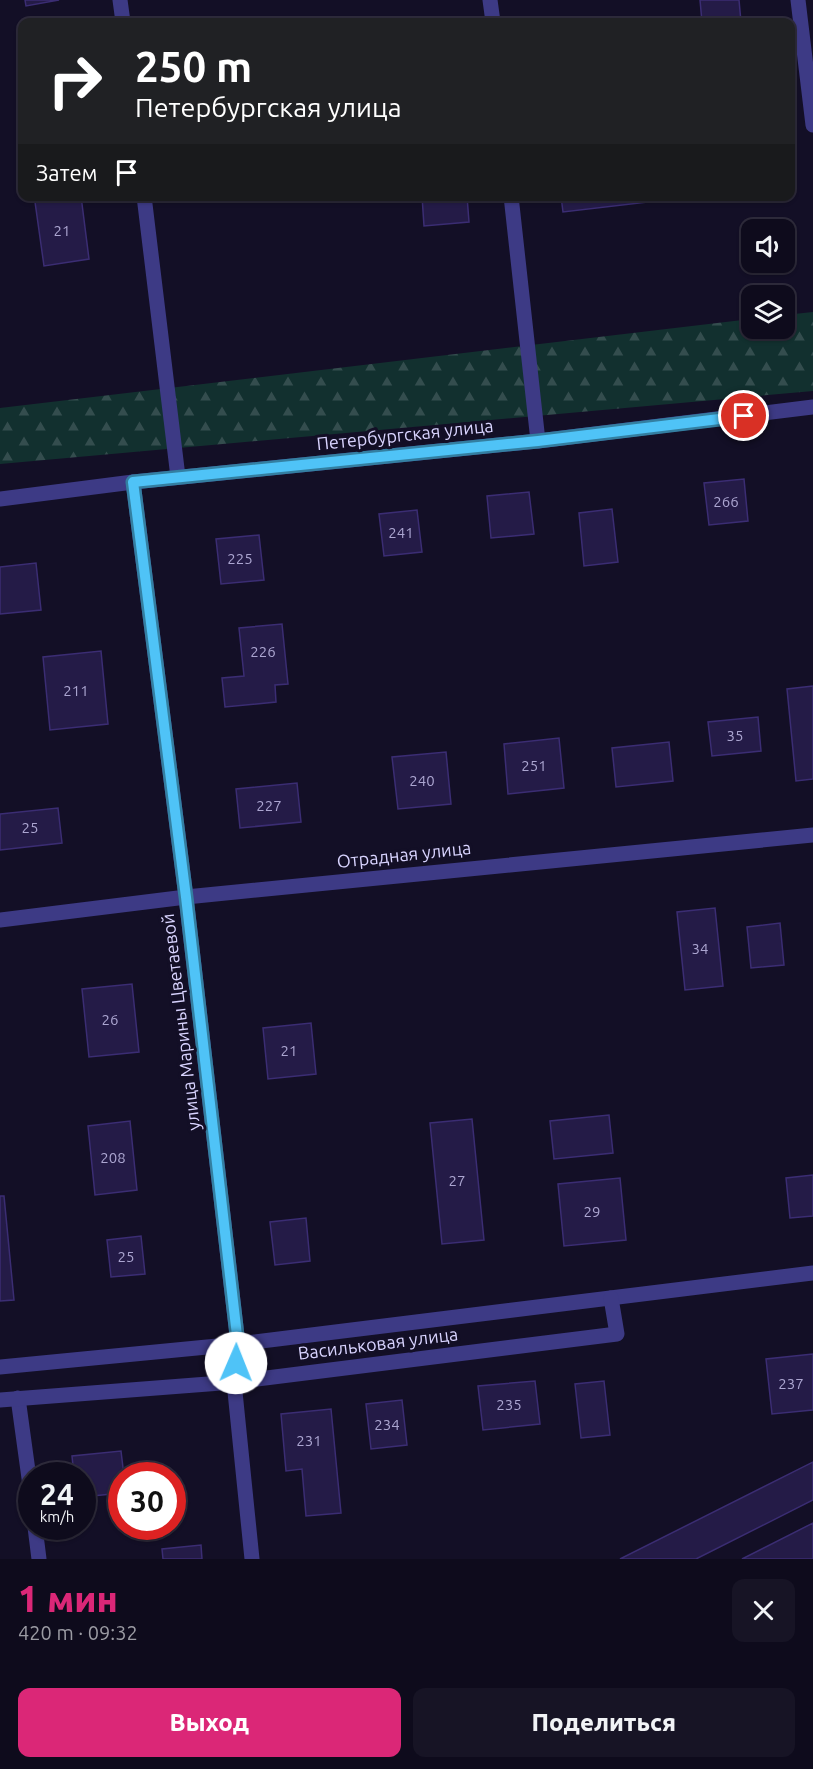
<!DOCTYPE html>
<html lang="ru">
<head>
<meta charset="utf-8">
<style>
	:root { --surface:#0e0b1c; --page:#171425; --text:#f1f3f6; --muted:#9b9ba3; --line:#2e2b3b; --accent:#db2777 }
	body { margin:0; font-family:Ubuntu,sans-serif; background:var(--page); color:var(--text); height:100vh; display:flex; flex-direction:column; font-size:22px; white-space:nowrap }
	* { box-sizing:border-box; margin:0 }
	p { font-size:20px; color:var(--muted) }
	.icon { flex:none; width:33px; height:33px; fill:none; stroke:currentColor; stroke-width:2; stroke-linecap:round; stroke-linejoin:round }
	.map { position:relative; height:1559px; overflow:hidden }
	.panel { display:flex; flex-direction:column; background:var(--surface); flex:1 }
	.panel>* { flex:none }
	.top-card { position:absolute; left:18px; top:18px; width:777px; height:183px; border-radius:12px; box-shadow:0 2px 4px #0004,0 0 0 2px var(--line); background:#202124; color:#fff; overflow:hidden }
	.controls { position:absolute; left:741px; top:219px; display:grid; gap:12px }
	.controls a { display:grid; place-items:center; width:54px; height:54px; border-radius:12px; background:var(--surface); box-shadow:0 2px 4px #0004,0 0 0 2px var(--line); font-size:30px }
	.speed { position:absolute; left:18px; top:1462px; display:flex; gap:12px; font-size:30px; font-weight:700; text-align:center }
	.speed>* { display:grid; place-content:center; width:78px; height:78px; border-radius:50%; background:var(--surface); box-shadow:0 2px 4px #0004,0 0 0 2px var(--line); line-height:1 }
	.speed small { font-size:15px; font-weight:400 }
	.speed .limit { border:9px solid #d22; background:#fff; color:#111 }
	.pin { position:absolute; display:grid; place-items:center; width:51px; height:51px; color:#fff; margin:-26px; border:3px solid #fff; border-radius:50%; box-shadow:0 2px 6px #0007 }
	.me { position:absolute; width:66px; margin:-33px; rotate:1deg; stroke-linejoin:round; filter:drop-shadow(0 0 4px #0008) }
	.turn { display:flex; align-items:center; gap:21px; height:126px; padding:0 18px; font-size:27px }
	.turn .icon { width:78px; height:78px; stroke-width:2.5 }
	.turn b { display:block; font-size:42px; line-height:51px }
	.then { display:flex; align-items:center; height:57px; padding:0 18px; background:#0003; gap:12px; font-size:22px }
	.round { display:grid; place-items:center; flex:none; width:63px; height:63px; border-radius:12px; background:var(--page) }
	.summary { display:flex; align-items:center; justify-content:space-between; height:102px; padding:0 18px }
	h1 { font-size:36px; font-weight:800; line-height:45px; color:var(--accent) }
	.primary-button { display:flex; gap:12px; margin-top:auto; padding:12px 18px }
	.primary-button a { flex:1; height:69px; border-radius:12px; background:var(--accent); color:#fff; font-size:24px; font-weight:800; line-height:69px; text-align:center }
	.primary-button a+a { background:var(--page); color:var(--text) }
	.map>svg:first-child { display:block }
</style>
</head>
<body>
<div class="map">
<svg width="813" height="1559" viewBox="0 0 813 1559">
	<defs>
		<pattern id="forest-firs" width="22" height="20" patternUnits="userSpaceOnUse" patternTransform="scale(1.5)"><rect width="22" height="20" fill="#12302f"/><path d="M5 1l3.5 6h-7zM16 11l3.5 6h-7z" fill="#344d4e"/></pattern>
	</defs>
	<rect width="100%" height="100%" fill="#130f26"/>
	<!-- forest -->
	<path fill="url(#forest-firs)" d="M813,312V391L0,464V408L751,319L752,328H784L785,315Z"/>
	<!-- building -->
	<g fill="#241b47" stroke="#3b2d73" stroke-width="1.5">
		<path d="M25,0H59L26,6Z"/>
		<path d="M700,0H739L741,22H702Z"/>
		<path d="M81,196L89,259L44,266L35,202Z"/>
		<path d="M422,196H467L469,222L424,226Z"/>
		<path d="M561,196H699L563,212Z"/>
		<path d="M744,479L748,521L709,525L704,483Z"/>
		<path d="M529,492L534,534L491,538L487,496Z"/>
		<path d="M612,509L618,562L584,566L579,513Z"/>
		<path d="M417,510L422,552L384,556L379,514Z"/>
		<path d="M259,535L264,580L221,584L216,539Z"/>
		<path d="M36,563L41,610L0,614V567Z"/>
		<path d="M282,624L288,684L275,685L276,702L225,707L222,678L244,676L239,628Z"/>
		<path d="M101,651L108,724L50,730L43,657Z"/>
		<path d="M813,686V779L796,781L787,689Z"/>
		<path d="M758,717L761,751L712,756L708,722Z"/>
		<path d="M559,738L564,788L508,794L504,744Z"/>
		<path d="M669,742L673,781L616,787L612,748Z"/>
		<path d="M446,752L451,804L398,809L392,757Z"/>
		<path d="M297,783L301,822L240,828L236,789Z"/>
		<path d="M58,808L62,843L0,850V814Z"/>
		<path d="M715,908L723,986L685,990L677,912Z"/>
		<path d="M780,923L784,965L751,968L747,927Z"/>
		<path d="M132,984L139,1052L89,1057L82,989Z"/>
		<path d="M311,1023L316,1074L268,1079L263,1028Z"/>
		<path d="M609,1115L613,1153L554,1159L550,1121Z"/>
		<path d="M472,1119L484,1240L442,1244L430,1123Z"/>
		<path d="M130,1121L137,1190L95,1195L88,1126Z"/>
		<path d="M813,1175V1216L790,1218L786,1178Z"/>
		<path d="M620,1178L626,1240L564,1246L558,1184Z"/>
		<path d="M0,1196H4L14,1300L0,1301Z"/>
		<path d="M306,1218L310,1261L275,1265L270,1222Z"/>
		<path d="M141,1236L145,1274L111,1277L107,1240Z"/>
		<path d="M813,1354V1410L772,1414L766,1359Z"/>
		<path d="M535,1381L540,1424L483,1430L478,1386Z"/>
		<path d="M604,1381L610,1435L581,1438L575,1384Z"/>
		<path d="M402,1400L407,1445L371,1449L366,1404Z"/>
		<path d="M331,1409L341,1513L306,1516L302,1469L286,1471L281,1414Z"/>
		<path d="M121,1451L124,1476H122V1493L82,1497V1476H74L72,1456Z"/>
		<path d="M813,1462V1500L696,1559H620Z"/>
		<path d="M813,1523V1559H742Z"/>
		<path d="M201,1545L202,1559H163L162,1549Z"/>
	</g>
	<g fill="none" stroke-linecap="round" stroke-linejoin="round">
		<!-- minor -->
		<g stroke="#3d3a85" stroke-width="15">
			<path d="M120,0L123,22"/>
			<path d="M490,0L493,22"/>
			<path d="M798,0L813,125"/>
			<path d="M144,196L178,477"/>
			<path d="M511,196L538,441"/>
			<path d="M133,482L186,897L238,1344L234,1382L252,1559"/>
			<path d="M0,499L133,482L538,441L813,407"/>
			<path d="M0,920L186,897L813,835"/>
			<path d="M0,1367L238,1344L813,1273"/>
			<path d="M18,1398L32,1500"/>
			<path d="M0,1400L234,1382L617,1334L611,1298"/>
			<path d="M35,1527L39,1559"/>
		</g>
	</g>
	<g fill="none" stroke-linecap="round" stroke-linejoin="round">
		<defs>
			<path id="route" d="M236,1363L238,1344L186,897L133,482L538,441L744,416"/>
		</defs>
		<!-- route casing -->
		<use href="#route" stroke="#337fa1" stroke-width="15"/>
		<!-- route -->
		<use href="#route" stroke="#4fc3f7" stroke-width="10"/>
	</g>
	<g text-anchor="middle" stroke-width="6" stroke-linejoin="round" paint-order="stroke">
		<!-- number labels -->
		<g font-size="15" fill="#aca6d1">
			<text x="62" y="236">21</text>
			<text x="726" y="507">266</text>
			<text x="401" y="538">241</text>
			<text x="240" y="564">225</text>
			<text x="263" y="657">226</text>
			<text x="76" y="696">211</text>
			<text x="735" y="741">35</text>
			<text x="534" y="771">251</text>
			<text x="422" y="786">240</text>
			<text x="269" y="811">227</text>
			<text x="30" y="833">25</text>
			<text x="700" y="954">34</text>
			<text x="110" y="1025">26</text>
			<text x="289" y="1056">21</text>
			<text x="113" y="1163">208</text>
			<text x="457" y="1186">27</text>
			<text x="592" y="1217">29</text>
			<text x="126" y="1262">25</text>
			<text x="791" y="1389">237</text>
			<text x="509" y="1410">235</text>
			<text x="387" y="1430">234</text>
			<text x="309" y="1446">231</text>
		</g>
		<!-- street labels -->
		<g font-size="18" fill="#d9d4ff" stroke="#130f26">
			<text transform="translate(405 435) rotate(-6)" y="6">Петербургская улица</text>
			<text transform="translate(404 855) rotate(-6)" y="6">Отрадная улица</text>
			<text transform="translate(181 1022) rotate(-97)" y="6">улица Марины Цветаевой</text>
			<text transform="translate(378 1344) rotate(-7)" y="6">Васильковая улица</text>
		</g>
	</g>
</svg>
<div class="controls">
<a><svg class="icon" aria-label="sound" viewBox="0 0 24 24"><path d="M4 9h4l5-4v14l-5-4H4zM17 9q2 3 0 6"/></svg></a>
<a><svg class="icon" aria-label="layers" viewBox="0 0 24 24"><path d="M12 4l9 5-9 5-9-5zM3 14l9 5 9-5"/></svg></a>
</div>
<div class="speed"><div>24<small>km/h</small></div><div class="limit">30</div></div>
<div class="pin" style="left:744px;top:416px;background:#d93025"><svg class="icon" aria-label="arrive" viewBox="0 0 24 24"><path d="M6 21V4h12l-3 4 3 4H6"/></svg></div>
<svg class="me" style="left:236px;top:1363px" viewBox="-20 -20 40 40"><circle r="19" fill="#fff"/><path d="M0-13L10 11 0 6-10 11z" fill="#4fc3f7"/></svg>
<div class="top-card">
<div class="turn"><svg class="icon" aria-label="right" viewBox="0 0 24 24"><path d="M7 20v-9h11M14 6l5 5-5 5"/></svg><div><b>250 m</b>Петербургская улица</div></div>
<div class="then">Затем<svg class="icon" aria-label="arrive" viewBox="0 0 24 24"><path d="M6 21V4h12l-3 4 3 4H6"/></svg></div>
</div>
</div>
<section class="panel">
<div class="summary"><div><h1>1 мин</h1><p>420 m · 09:32</p></div><a class="round"><svg class="icon" aria-label="close" viewBox="0 0 24 24"><path d="M6 6l12 12M18 6L6 18"/></svg></a></div>
<div class="primary-button"><a>Выход</a><a>Поделиться</a></div>
</section>
</body>
</html>
